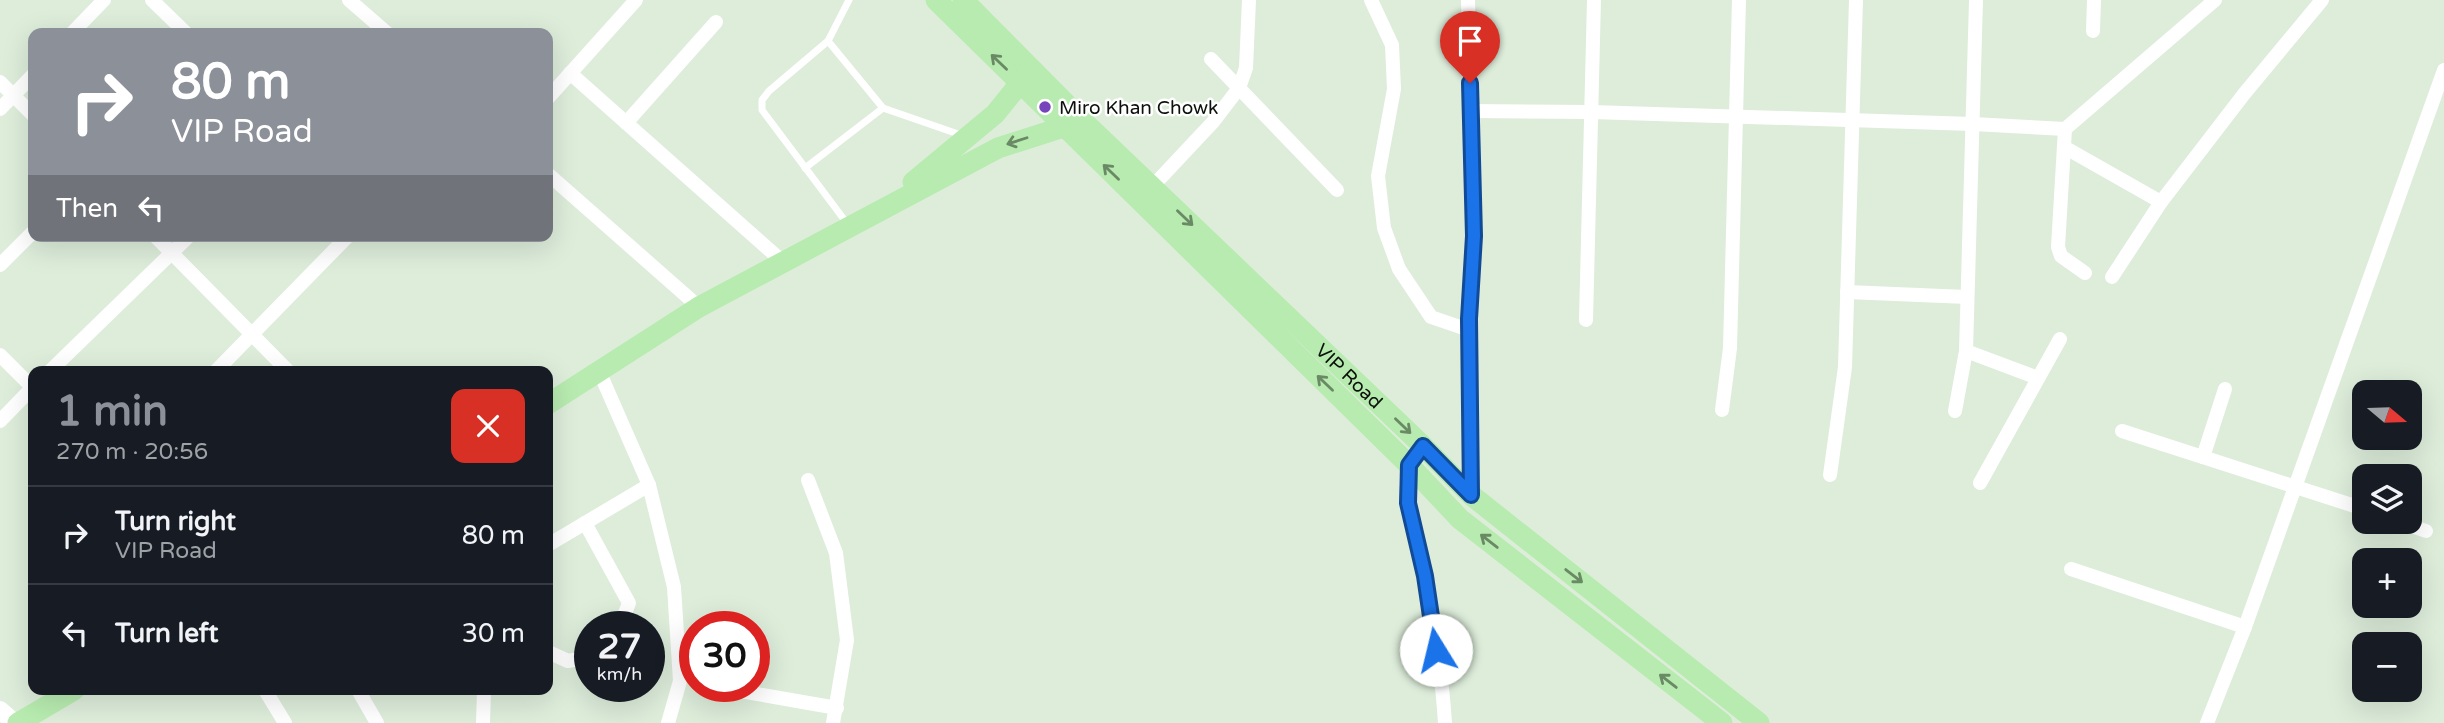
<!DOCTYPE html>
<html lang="en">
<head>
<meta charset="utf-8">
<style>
	:root { --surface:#171b24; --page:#242831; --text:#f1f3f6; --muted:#9ea1a6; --line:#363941; --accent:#8c9099 }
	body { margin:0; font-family:"Varela Round",sans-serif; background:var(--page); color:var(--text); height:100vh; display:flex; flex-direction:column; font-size:26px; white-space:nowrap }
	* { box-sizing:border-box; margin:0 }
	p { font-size:23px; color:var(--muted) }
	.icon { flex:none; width:38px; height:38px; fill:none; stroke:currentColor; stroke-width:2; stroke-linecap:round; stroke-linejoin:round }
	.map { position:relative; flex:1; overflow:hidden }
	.panel { position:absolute; left:28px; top:366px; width:525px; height:329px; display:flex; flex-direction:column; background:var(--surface); border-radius:14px; box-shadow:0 7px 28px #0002 }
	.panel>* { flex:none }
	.banner { position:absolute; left:28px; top:28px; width:525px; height:214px; border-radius:14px; box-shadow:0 7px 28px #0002; background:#8c9099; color:#fff; overflow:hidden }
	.needle { width:46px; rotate:109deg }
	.buttons { position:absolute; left:2352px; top:380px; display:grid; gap:14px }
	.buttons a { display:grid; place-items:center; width:70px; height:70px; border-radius:14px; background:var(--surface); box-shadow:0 7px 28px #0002; font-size:35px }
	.speed { position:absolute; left:574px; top:611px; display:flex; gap:14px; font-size:35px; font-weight:700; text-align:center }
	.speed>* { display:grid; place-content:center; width:91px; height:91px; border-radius:50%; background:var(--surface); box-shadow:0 7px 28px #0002; line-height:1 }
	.speed small { font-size:18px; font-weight:400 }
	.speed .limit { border:10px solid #d22; background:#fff; color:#111 }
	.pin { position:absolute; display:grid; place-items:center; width:60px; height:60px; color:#fff; margin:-72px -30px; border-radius:50% 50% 50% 0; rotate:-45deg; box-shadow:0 0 7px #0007 }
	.pin .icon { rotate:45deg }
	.me { position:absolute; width:77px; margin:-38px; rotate:351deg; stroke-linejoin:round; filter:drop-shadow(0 0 5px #0008) }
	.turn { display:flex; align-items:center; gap:24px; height:147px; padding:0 28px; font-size:32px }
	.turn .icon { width:91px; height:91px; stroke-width:2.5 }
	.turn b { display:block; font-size:49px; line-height:60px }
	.then { display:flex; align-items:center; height:66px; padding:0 28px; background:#0003; gap:14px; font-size:26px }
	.round { display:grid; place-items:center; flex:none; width:74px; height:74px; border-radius:14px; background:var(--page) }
	.overview { display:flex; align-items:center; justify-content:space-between; height:119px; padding:0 28px }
	h1 { font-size:42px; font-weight:800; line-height:52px; color:var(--accent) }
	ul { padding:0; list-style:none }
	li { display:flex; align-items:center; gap:21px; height:98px; padding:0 28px; border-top:2px solid var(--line) }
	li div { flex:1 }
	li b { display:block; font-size:26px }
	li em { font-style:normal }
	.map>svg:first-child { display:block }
</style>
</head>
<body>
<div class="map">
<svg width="2444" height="723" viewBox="0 0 2444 723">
	<rect width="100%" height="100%" fill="#ddedda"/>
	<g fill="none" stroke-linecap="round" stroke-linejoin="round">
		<!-- service -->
		<g stroke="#fff" stroke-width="7">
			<path d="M849,0L828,41L769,91L762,100V110L849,226"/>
			<path d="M828,41L883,108L961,135"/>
			<path d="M805,168L883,108"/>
		</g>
		<!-- minor -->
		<g stroke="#fff" stroke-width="14">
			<path d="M152,0L186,33"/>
			<path d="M349,0L387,33"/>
			<path d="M1371,0L1392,45L1394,89L1378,176L1384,228L1399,269L1431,317L1469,330"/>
			<path d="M1468,0L1474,235L1469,319L1471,495"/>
			<path d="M2093,31L2094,0"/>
			<path d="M72,33L104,0"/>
			<path d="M1211,59L1337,190"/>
			<path d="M570,73L783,262"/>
			<path d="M0,82L33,115"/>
			<path d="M548,98L636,0"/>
			<path d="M0,109L33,75"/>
			<path d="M1471,111L1592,112L1973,124L2065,129"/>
			<path d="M626,123L716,22"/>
			<path d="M2064,147L2161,202"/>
			<path d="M548,174L699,307"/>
			<path d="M1152,187L1213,122L1239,88L1246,68L1249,0"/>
			<path d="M155,236L288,371"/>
			<path d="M0,265L33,232"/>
			<path d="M2085,273L2061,256L2058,247L2065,129L2215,0"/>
			<path d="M2112,277L2161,202L2244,94L2322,0"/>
			<path d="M1847,292L1967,297"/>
			<path d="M1586,320L1594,0"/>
			<path d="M1966,351L2038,378"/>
			<path d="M0,355L33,388"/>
			<path d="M50,371L189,236"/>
			<path d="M216,371L348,236"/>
			<path d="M599,371L649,485L674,587L680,681L668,723"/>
			<path d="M1722,410L1730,348L1739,0"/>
			<path d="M1955,411L1966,351L1976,0"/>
			<path d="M0,421L33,387"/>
			<path d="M2122,431L2364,509"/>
			<path d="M2203,457L2225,389"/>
			<path d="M1412,461C1405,471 1406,491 1408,504C1411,528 1420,553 1425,578C1434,625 1442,675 1445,723"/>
			<path d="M1830,475L1845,367L1856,0"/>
			<path d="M808,480L836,553L847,640L833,723"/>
			<path d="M1980,483L2060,339"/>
			<path d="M2400,522L2426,531"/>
			<path d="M585,523L629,603L620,626"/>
			<path d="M548,545L649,485"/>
			<path d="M2071,569L2245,627"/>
			<path d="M548,652L568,661L590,657"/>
			<path d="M711,686L837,708"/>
			<path d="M265,690L285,723"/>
			<path d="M358,690L377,723"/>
			<path d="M483,723L484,690"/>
			<path d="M2207,723L2245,627L2444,70"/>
		</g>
		<!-- tertiary -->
		<path stroke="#fff" stroke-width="18" d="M0,710L15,723"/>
		<!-- primary -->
		<g stroke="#b7ebaf" stroke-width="21">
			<path d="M936,0L1409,465L1460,519L1722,723"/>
			<path id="s1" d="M963,0L1083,121L1423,446L1471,495L1759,723"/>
			<path d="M913,182L995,114L1029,72"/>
			<path d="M548,404L699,307L998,148L1076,123"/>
			<path d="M18,723L74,690"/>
		</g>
	</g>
	<!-- one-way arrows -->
	<defs><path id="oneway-shaft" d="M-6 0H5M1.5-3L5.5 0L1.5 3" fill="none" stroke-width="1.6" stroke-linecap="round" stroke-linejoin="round" transform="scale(1.75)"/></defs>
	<g stroke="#6a8965">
		<use href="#oneway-shaft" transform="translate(999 62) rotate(-136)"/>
		<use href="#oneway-shaft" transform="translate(1017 141) rotate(162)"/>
		<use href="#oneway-shaft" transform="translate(1111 172) rotate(-136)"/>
		<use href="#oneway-shaft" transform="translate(1185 218) rotate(44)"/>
		<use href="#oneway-shaft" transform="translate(1325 383) rotate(-136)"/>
		<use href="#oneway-shaft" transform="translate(1403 426) rotate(44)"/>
		<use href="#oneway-shaft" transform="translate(1489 541) rotate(-142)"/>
		<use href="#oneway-shaft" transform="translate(1574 576) rotate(38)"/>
		<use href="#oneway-shaft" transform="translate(1668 681) rotate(-142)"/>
	</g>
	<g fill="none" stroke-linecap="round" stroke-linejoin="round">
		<defs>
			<path id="route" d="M1436,650L1425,576L1408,503L1409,465L1423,446L1471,495L1469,319L1474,236L1470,83"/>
		</defs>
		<!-- route casing -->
		<use href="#route" stroke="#114b97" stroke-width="18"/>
		<!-- route -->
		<use href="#route" stroke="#1a73e8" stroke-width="12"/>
	</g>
	<!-- markers -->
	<circle fill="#7645bc" stroke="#fff" stroke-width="2.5" cx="1045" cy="107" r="7"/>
	<g text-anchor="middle" stroke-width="5" stroke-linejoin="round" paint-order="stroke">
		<!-- poi labels -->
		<g font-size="19" fill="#0c110b" stroke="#fff" text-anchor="start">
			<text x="1059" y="114">Miro Khan Chowk</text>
		</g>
		<!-- street labels -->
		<g font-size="19" fill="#0c110b" stroke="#fff">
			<text dy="7" stroke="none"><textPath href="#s1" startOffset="539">VIP Road</textPath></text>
		</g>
	</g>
</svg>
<div class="buttons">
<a><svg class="needle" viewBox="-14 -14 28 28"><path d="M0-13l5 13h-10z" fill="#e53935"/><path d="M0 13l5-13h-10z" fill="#9ea1a6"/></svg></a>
<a><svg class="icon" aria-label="layers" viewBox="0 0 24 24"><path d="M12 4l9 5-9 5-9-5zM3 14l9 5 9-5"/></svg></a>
<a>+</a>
<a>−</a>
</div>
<div class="speed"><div>27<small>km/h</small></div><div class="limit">30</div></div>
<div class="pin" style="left:1470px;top:83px;background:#d93025"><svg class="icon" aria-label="arrive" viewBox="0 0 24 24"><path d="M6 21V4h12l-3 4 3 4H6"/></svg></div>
<svg class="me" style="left:1436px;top:650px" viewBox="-20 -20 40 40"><circle r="19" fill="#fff"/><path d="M0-13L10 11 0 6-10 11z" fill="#1a73e8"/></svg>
<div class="banner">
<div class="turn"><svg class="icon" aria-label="right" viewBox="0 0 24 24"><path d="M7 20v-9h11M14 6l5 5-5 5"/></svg><div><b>80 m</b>VIP Road</div></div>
<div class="then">Then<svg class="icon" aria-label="left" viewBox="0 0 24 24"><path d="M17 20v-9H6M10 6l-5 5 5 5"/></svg></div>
</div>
<section class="panel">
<div class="overview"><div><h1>1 min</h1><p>270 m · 20:56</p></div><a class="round" style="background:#d93025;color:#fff"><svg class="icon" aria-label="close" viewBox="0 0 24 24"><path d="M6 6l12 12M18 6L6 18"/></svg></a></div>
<ul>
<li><svg class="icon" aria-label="right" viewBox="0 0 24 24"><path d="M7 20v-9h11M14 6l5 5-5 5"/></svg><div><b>Turn right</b><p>VIP Road</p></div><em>80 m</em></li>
<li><svg class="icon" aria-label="left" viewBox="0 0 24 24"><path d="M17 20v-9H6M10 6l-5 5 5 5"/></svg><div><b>Turn left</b></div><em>30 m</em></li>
</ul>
</section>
</div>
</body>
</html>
